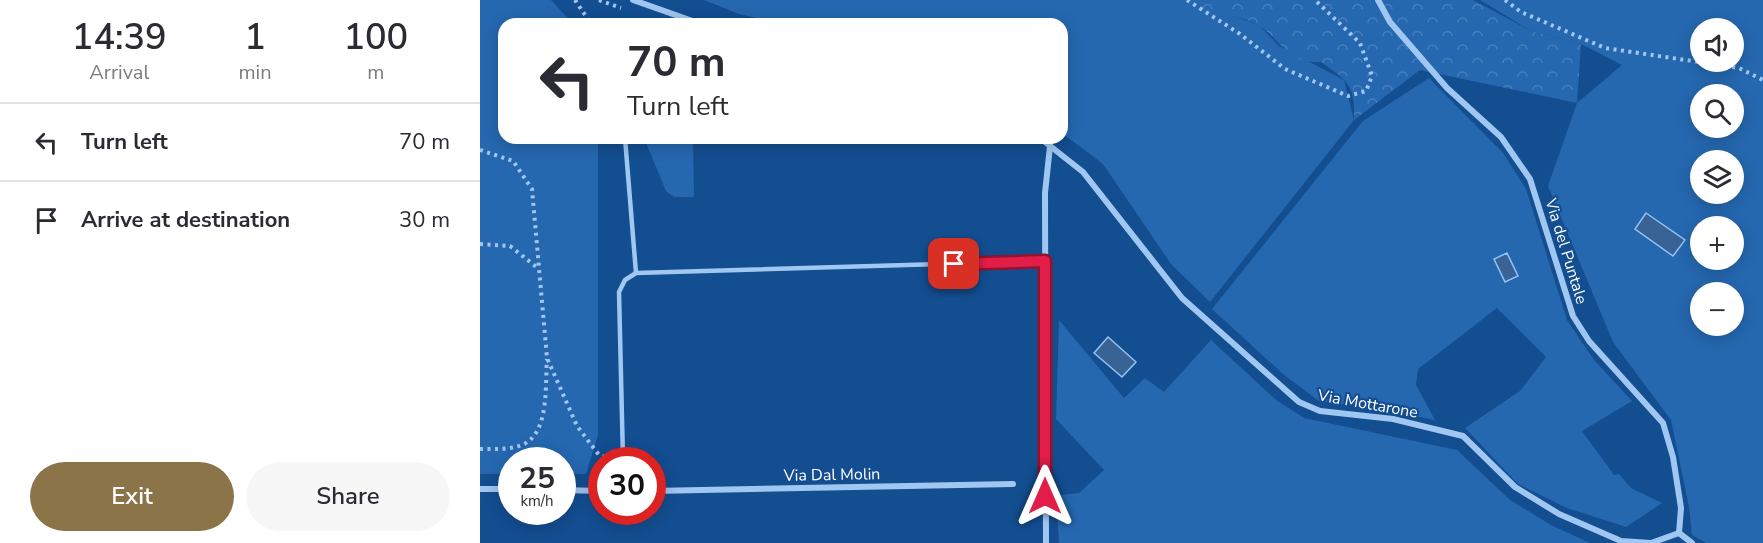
<!DOCTYPE html>
<html lang="en">
<head>
<meta charset="utf-8">
<style>
	:root { --surface:#fff; --page:#f7f7f7; --text:#2b2b33; --muted:#7c7c81; --line:#e1e1e2; --accent:#8a7448 }
	body { margin:0; font-family:"Nunito Sans",sans-serif; background:var(--page); color:var(--text); height:100vh; display:flex; flex-direction:column; font-size:22px; white-space:nowrap }
	* { box-sizing:border-box; margin:0 }
	p { font-size:20px; color:var(--muted) }
	.icon { flex:none; width:33px; height:33px; fill:none; stroke:currentColor; stroke-width:2; stroke-linecap:round; stroke-linejoin:round }
	.map { position:relative; flex:1; overflow:hidden }
	.sheet { display:flex; flex-direction:column; background:var(--surface); width:480px }
	.sheet>* { flex:none }
	.top-card { position:absolute; left:18px; top:18px; width:570px; height:126px; border-radius:18px; box-shadow:0 3px 15px #0003; background:#fff; color:var(--text); overflow:hidden }
	.fabs { position:absolute; left:1210px; top:18px; display:grid; gap:12px }
	.fabs a { display:grid; place-items:center; width:54px; height:54px; border-radius:50%; background:var(--surface); box-shadow:0 3px 15px #0003; font-size:30px }
	.speed { position:absolute; left:18px; top:447px; display:flex; gap:12px; font-size:30px; font-weight:700; text-align:center }
	.speed>* { display:grid; place-content:center; width:78px; height:78px; border-radius:50%; background:var(--surface); box-shadow:0 3px 15px #0003; line-height:1 }
	.speed small { font-size:15px; font-weight:400 }
	.speed .limit { border:9px solid #d22; background:#fff; color:#111 }
	.pin { position:absolute; display:grid; place-items:center; width:51px; height:51px; color:#fff; margin:-26px; border-radius:12px; box-shadow:0 3px 9px #0006 }
	.me { position:absolute; width:66px; margin:-33px; rotate:0deg; stroke-linejoin:round; filter:drop-shadow(0 0 4px #0008) }
	.turn { display:flex; align-items:center; gap:21px; height:126px; padding:0 30px; font-size:27px }
	.turn .icon { width:78px; height:78px; stroke-width:2.5 }
	.turn b { display:block; font-size:42px; line-height:51px }
	.eta { display:flex; justify-content:space-evenly; align-items:center; height:102px; text-align:center }
	.eta b { font-size:36px; font-weight:600; line-height:42px }
	.button { display:flex; gap:12px; margin-top:auto; padding:12px 30px }
	.button a { flex:1; height:69px; border-radius:36px; background:var(--accent); color:#fff; font-size:24px; font-weight:600; line-height:69px; text-align:center }
	.button a+a { background:var(--page); color:var(--text) }
	ul { padding:0; list-style:none }
	li { display:flex; align-items:center; gap:18px; height:78px; padding:0 30px; border-top:2px solid var(--line) }
	li div { flex:1 }
	li b { display:block; font-size:22px }
	li em { font-style:normal }
	main { display:flex; flex:1; min-height:0 }
	.map>svg:first-child { display:block }
</style>
</head>
<body>
<main>
<section class="sheet">
<div class="eta">
<div><b>14:39</b><p>Arrival</p></div>
<div><b>1</b><p>min</p></div>
<div><b>100</b><p>m</p></div>
</div>
<ul>
<li><svg class="icon" aria-label="left" viewBox="0 0 24 24"><path d="M17 20v-9H6M10 6l-5 5 5 5"/></svg><div><b>Turn left</b></div><em>70 m</em></li>
<li><svg class="icon" aria-label="arrive" viewBox="0 0 24 24"><path d="M6 21V4h12l-3 4 3 4H6"/></svg><div><b>Arrive at destination</b></div><em>30 m</em></li>
</ul>
<div class="button"><a>Exit</a><a>Share</a></div>
</section>
<div class="map">
<svg width="1283" height="543" viewBox="0 0 1283 543">
	<defs>
		<pattern id="forest-crowns" width="20" height="18" patternUnits="userSpaceOnUse" patternTransform="scale(1.5)"><rect width="20" height="18" fill="#2568b0"/><path d="M2 6a3 3 0 1 1 6 0M12 15a3 3 0 1 1 6 0" fill="none" stroke="#467fbc"/></pattern>
	</defs>
	<rect width="100%" height="100%" fill="#134e91"/>
	<!-- green -->
	<g fill="#2568b0" fill-rule="evenodd">
		<path d="M0,0H71L93,24H24V138H118V435L106,474H83L82,460H32L31,474H0Z"/>
		<path d="M224,0H706L779,25L799,46L864,80L874,120L730,302L691,264L623,164L582,133V24H303L259,14Z"/>
		<path d="M1000,0H1283V543H1226L1212,535L1209,507L1191,420L1133,342L1068,186L1097,103L1142,65L1101,44L1051,31ZM1221,28H1254V62H1221ZM1221,94H1254V128H1221ZM1221,160H1254V194H1221ZM1221,226H1254V260H1221ZM1221,292H1254V326H1221Z"/>
		<path d="M949,78L1023,153L1046,189L1087,320L1114,360L1152,401L1102,431L1134,475L1139,474L1151,488L1182,503L1146,527L1087,508L1038,484L985,428L1040,391L1066,357L1017,308L938,369L936,385L955,420L909,411L839,401L803,374L732,309L883,121Z"/>
		<path d="M164,138H213L214,197H194L186,191Z"/>
		<path d="M579,320L644,398L665,378L684,392L731,340L796,400L824,418L977,450L1030,500L1071,525L1110,543H579L577,508L581,495L599,493L624,470L576,419Z"/>
	</g>
	<!-- forest -->
	<path fill="url(#forest-crowns)" d="M706,0H993L1051,31L1101,44L1097,103L940,70L874,120C875,85 869,82 841,62C808,65 799,37 778,25C757,13 724,16 706,0Z"/>
	<!-- water -->
	<g fill="#396395" stroke="#92c2f5" stroke-width="1.5">
		<path d="M1166,213L1205,240L1193,256L1155,229Z"/>
		<path d="M1027,253L1038,276L1025,282L1014,259Z"/>
		<path d="M628,337L656,362L642,377L614,353Z"/>
	</g>
	<g fill="none" stroke-linecap="round" stroke-linejoin="round">
		<!-- path -->
		<g stroke="#a0c7f2" stroke-width="4" stroke-dasharray="3 4.5" stroke-linecap="butt">
			<path d="M95,0L111,24"/>
			<path d="M119,0L141,8"/>
			<path d="M707,0L760,34L805,69L868,96L886,91L892,76L880,43L835,0"/>
			<path d="M1025,0L1041,12L1125,48L1259,68L1283,80"/>
			<path d="M0,150L33,161L52,189L67,358L97,426L119,455L130,459"/>
			<path d="M0,244L30,246L59,269"/>
			<path d="M0,449C14,449 29,450 42,445C70,434 65,383 67,359"/>
		</g>
		<!-- lane -->
		<g stroke="#a0c7f2" stroke-width="4.5">
			<path d="M145,138L156,273"/>
			<path d="M143,460L139,292L145,280L156,273L565,261"/>
		</g>
		<!-- street -->
		<g stroke="#a0c7f2" stroke-width="6">
			<path d="M153,0L221,24"/>
			<path d="M898,0L910,22L967,88L1021,137L1050,179L1093,316L1109,341L1183,423L1193,457L1201,508L1199,533"/>
			<path d="M560,138L603,172L702,298L819,402L840,411L913,419L983,436L1035,487L1079,514L1141,541L1171,543L1199,533"/>
			<path d="M0,489H32"/>
			<path d="M82,490L122,491"/>
			<path d="M172,491L533,484"/>
			<path d="M1199,533L1212,543"/>
			<path d="M566,543L565,193L570,146"/>
		</g>
	</g>
	<g fill="none" stroke-linecap="round" stroke-linejoin="round">
		<defs>
			<path id="route" d="M474,264L565,261V496"/>
		</defs>
		<!-- route casing -->
		<use href="#route" stroke="#92132f" stroke-width="15"/>
		<!-- route -->
		<use href="#route" stroke="#e11d48" stroke-width="10"/>
	</g>
	<g text-anchor="middle" stroke-width="4.5" stroke-linejoin="round" paint-order="stroke">
		<!-- street labels -->
		<g font-size="16" fill="#fff" stroke="#134e91">
			<text transform="translate(1087 251) rotate(73)" y="6">Via del Puntale</text>
			<text transform="translate(888 403) rotate(10)" y="6">Via Mottarone</text>
			<text transform="translate(352 474) rotate(-1)" y="6">Via Dal Molin</text>
		</g>
	</g>
</svg>
<div class="fabs">
<a><svg class="icon" aria-label="sound" viewBox="0 0 24 24"><path d="M4 9h4l5-4v14l-5-4H4zM17 9q2 3 0 6"/></svg></a>
<a><svg class="icon" aria-label="search" viewBox="0 0 24 24"><circle cx="10" cy="10" r="6"/><path d="M15 15l6 6"/></svg></a>
<a><svg class="icon" aria-label="layers" viewBox="0 0 24 24"><path d="M12 4l9 5-9 5-9-5zM3 14l9 5 9-5"/></svg></a>
<a>+</a>
<a>−</a>
</div>
<div class="speed"><div>25<small>km/h</small></div><div class="limit">30</div></div>
<div class="pin" style="left:474px;top:264px;background:#d93025"><svg class="icon" aria-label="arrive" viewBox="0 0 24 24"><path d="M6 21V4h12l-3 4 3 4H6"/></svg></div>
<svg class="me" style="left:565px;top:496px" viewBox="-20 -20 40 40"><path d="M0-17L14 15 0 8-14 15z" fill="#e11d48" stroke="#fff" stroke-width="4"/></svg>
<div class="top-card">
<div class="turn"><svg class="icon" aria-label="left" viewBox="0 0 24 24"><path d="M17 20v-9H6M10 6l-5 5 5 5"/></svg><div><b>70 m</b>Turn left</div></div>
</div>
</div>
</main>
</body>
</html>
